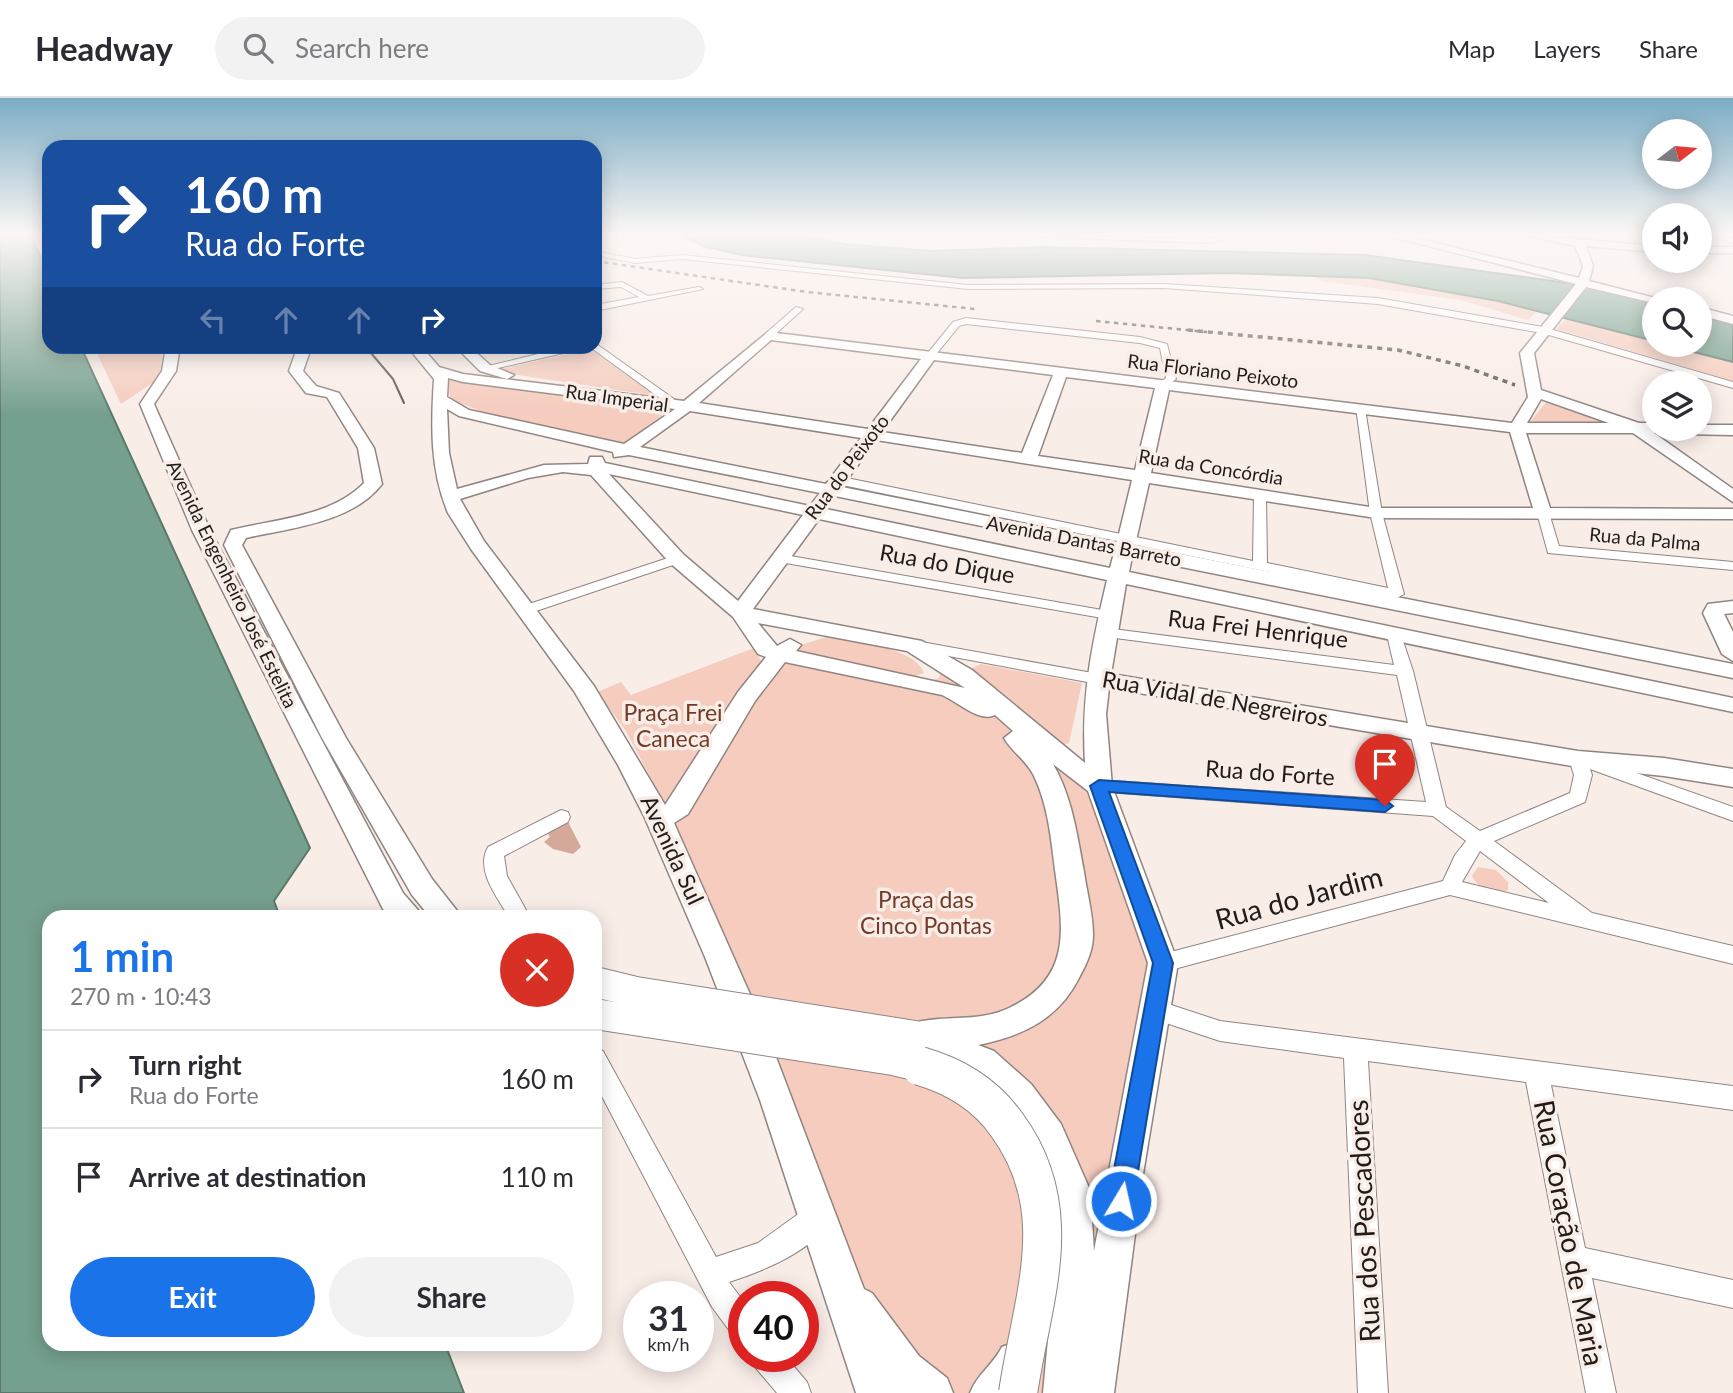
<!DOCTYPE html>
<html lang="en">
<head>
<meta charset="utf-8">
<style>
	:root { --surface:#fff; --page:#f2f2f3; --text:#2b2b33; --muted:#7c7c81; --line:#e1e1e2; --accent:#1a73e8 }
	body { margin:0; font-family:Lato,sans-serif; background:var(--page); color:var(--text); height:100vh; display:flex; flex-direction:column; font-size:26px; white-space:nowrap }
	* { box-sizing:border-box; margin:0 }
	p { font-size:23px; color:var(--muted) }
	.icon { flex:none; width:38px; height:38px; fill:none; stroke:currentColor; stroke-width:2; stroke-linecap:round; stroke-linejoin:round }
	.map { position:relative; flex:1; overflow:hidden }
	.drawer { position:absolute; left:42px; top:812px; width:560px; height:441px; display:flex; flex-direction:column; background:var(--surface); border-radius:21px; box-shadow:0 4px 18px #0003 }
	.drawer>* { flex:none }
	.top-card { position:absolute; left:42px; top:42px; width:560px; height:214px; border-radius:21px; box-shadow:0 4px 18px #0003; background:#1a4fa0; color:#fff; overflow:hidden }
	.needle { width:46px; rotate:74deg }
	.buttons { position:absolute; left:1642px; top:21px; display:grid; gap:14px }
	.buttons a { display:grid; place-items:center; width:70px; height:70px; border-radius:50%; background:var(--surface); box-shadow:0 4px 18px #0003; font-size:35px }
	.speed { position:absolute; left:623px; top:1183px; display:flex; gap:14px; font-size:35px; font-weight:700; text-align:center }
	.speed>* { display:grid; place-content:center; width:91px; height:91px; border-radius:50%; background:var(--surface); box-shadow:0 4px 18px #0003; line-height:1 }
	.speed small { font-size:18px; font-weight:400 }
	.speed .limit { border:10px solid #d22; background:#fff; color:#111 }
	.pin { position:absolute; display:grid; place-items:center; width:60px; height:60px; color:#fff; margin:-72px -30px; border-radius:50% 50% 50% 0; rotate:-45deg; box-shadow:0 0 7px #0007 }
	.pin .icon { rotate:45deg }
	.me { position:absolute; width:77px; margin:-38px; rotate:9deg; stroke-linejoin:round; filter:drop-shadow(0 0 5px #0008) }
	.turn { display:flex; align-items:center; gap:24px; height:147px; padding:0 28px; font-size:32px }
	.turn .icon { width:91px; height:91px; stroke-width:2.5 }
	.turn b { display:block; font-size:49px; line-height:60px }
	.lanes { display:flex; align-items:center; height:66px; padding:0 28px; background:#0003; justify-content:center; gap:35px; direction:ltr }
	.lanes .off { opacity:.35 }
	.round { display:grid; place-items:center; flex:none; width:74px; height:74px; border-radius:37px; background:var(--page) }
	.head { display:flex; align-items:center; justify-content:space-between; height:119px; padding:0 28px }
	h1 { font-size:42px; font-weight:700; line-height:52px; color:var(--accent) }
	.action { display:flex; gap:14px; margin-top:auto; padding:14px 28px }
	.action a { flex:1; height:80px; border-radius:42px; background:var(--accent); color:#fff; font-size:28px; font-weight:700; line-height:80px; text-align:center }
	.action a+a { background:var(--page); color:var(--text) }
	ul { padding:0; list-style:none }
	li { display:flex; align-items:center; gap:21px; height:98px; padding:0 28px; border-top:2px solid var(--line) }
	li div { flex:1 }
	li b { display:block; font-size:26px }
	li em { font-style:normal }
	header { display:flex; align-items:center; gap:42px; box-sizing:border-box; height:98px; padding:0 35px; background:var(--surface); border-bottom:2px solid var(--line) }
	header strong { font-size:33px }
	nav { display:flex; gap:38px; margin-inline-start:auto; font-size:24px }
	.search { width:490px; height:63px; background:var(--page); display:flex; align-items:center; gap:18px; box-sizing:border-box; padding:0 24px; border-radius:38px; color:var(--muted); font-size:26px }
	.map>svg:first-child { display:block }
</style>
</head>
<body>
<header>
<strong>Headway</strong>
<div class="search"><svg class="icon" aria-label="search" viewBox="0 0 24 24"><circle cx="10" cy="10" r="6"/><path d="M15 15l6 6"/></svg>Search here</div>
<nav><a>Map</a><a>Layers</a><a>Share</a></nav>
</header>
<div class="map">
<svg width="1733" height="1295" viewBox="0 0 1733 1295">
	<rect width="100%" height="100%" fill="#f9ede8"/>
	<!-- green -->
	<g fill="#f5ccbe">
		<path d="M1311,177L1386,182L1538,212L1528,222L1461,202L1322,183Z"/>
		<path d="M1567,220L1654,243V247H1666L1733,264V283L1556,231Z"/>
		<path d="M94,249H162L160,280L121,306Z"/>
		<path d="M590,251L657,298L512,276L501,271Z"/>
		<path d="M448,281L542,291L665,310L668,313L624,345L501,321L450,301Z"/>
		<path d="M1548,302L1620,325H1529Z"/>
		<path d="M826,539C850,543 916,549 924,575L914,579L795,555L798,548Z"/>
		<path d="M754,550L763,566L669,715L626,633L597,594L621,584L631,597Z"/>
		<path d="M937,563L1091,688L1152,849L1087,1295H891L670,728L780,564L919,587L939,580L941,572Z"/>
		<path d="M981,566L1082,585L1069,645L1058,649L970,571Z"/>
		<path d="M1478,769L1496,772L1508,784V792C1495,799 1478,790 1472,778Z"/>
	</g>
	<!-- forest -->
	<path fill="#d4a99a" d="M567,722L581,749L573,756L553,751L544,744L550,739L548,736Z"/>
	<!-- water -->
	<g fill="#75a08d" stroke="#5c786a" stroke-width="2">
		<path d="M0,136H30L49,177V248L81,249L310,750L274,803L280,819H49V1246H445L464,1295H0Z"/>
		<path d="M679,136H793L845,146L930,153L1043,149L1365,157L1574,186L1654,204V243L1498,203L1369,180L1227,175L963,180L741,157L703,148Z"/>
		<path d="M1699,216L1733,224V264L1666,247H1699Z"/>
	</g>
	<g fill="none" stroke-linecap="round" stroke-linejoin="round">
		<defs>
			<g id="street">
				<path d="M959,136L1208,141L1216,140L1214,136H1222L1224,141L1208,145Z"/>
				<path d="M1715,136L1733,140V145L1716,138Z"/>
				<path d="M595,153L635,161L682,157L968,187L1164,186L1378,200L1543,229L1733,284V290L1542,235L1378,206L1164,190L968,191L682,161L635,165L595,157Z"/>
				<path d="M622,184L648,198L699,189L703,191L595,213V207L639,199L621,189L595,191V187Z"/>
				<path d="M796,209L803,211L771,240H765V236Z"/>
				<path d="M966,220L1140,239L1167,246L1176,281L1167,288L1158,286L1166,280L1160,250L1140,245L966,226L959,228L933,260H927V256L953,224Z"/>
				<path d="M595,245L674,301V305L670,309H662L664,303L590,249L485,273L480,270L571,248H595Z"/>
				<path d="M1356,309L1365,311L1382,415L1404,496L1397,500L837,386L831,382L837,378L1253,463L1254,398L1260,394L1266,398L1267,465L1388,490L1370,415Z"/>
				<path d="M1543,411L1549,415L1559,448L1733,464V472L1548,455L1537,415Z"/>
				<path d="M779,456L1108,513L1115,517L1108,521L774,463L772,460Z"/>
				<path d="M677,457L684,461L682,464L533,514L528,515L521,511L523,508Z"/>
				<path d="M1105,530L1394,567L1387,537L1395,532L1400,534L1413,573L1446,709L1480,733L1570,695L1574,677L1569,661L1578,655L1586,660L1597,661L1733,709V723L1590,671L1592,677L1585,704L1494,743L1592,815L1733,848V866L1450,797L1163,874L1155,871L1152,865L1155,859L1163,856L1443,783L1455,757L1466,743L1433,718L1093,693L1090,688L1093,683L1099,682L1426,704L1397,577L1100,538L1097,535L1100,532ZM1480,753L1549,805L1462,784Z"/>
				<path d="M916,543L1098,576L1106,581L1098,586L911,551L908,548Z"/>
				<path d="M561,712L568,714L570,719L568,724L504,758L507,778L530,819H509C497,799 475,772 488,749Z"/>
				<path d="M1153,901L1220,923L1733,988V1012L1551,987L1585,1150L1733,1182V1210L1592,1180L1616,1295H1586L1526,984L1368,963L1388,1295H1358L1344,960L1220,943L1145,918L1142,911L1145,904Z"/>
				<path d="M595,950L603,953L716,1159L758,1145L808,1109L818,1105L828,1109L832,1119C818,1151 761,1174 729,1184L744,1204V1244L734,1239L712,1209L595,985Z"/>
				<path d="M751,1258H785L807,1284L811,1295H777L755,1269Z"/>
			</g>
			<g id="secondary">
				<path d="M1382,136H1399L1579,180L1583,168L1575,148L1518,136L1654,148V154L1586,148L1593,168L1589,183L1659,201H1654V205L1586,189L1534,255L1541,292L1639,325H1654V331H1661L1654,335L1733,391V404L1633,335H1526L1550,410L1733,411V421L1376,420L1149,385L1135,447L1733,566V580L1132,459L1129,474L1733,600V614L1126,486L1111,576L1578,653L1664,660L1733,671V689L1664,678L1578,669L1109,590L1106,616L1112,688L1178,865L1143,1076L1114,1295H1043L1056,1156L1052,1092L1035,1050L1007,1008L970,975L903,948L899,938L903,928C937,915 976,926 1009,910C1073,880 1063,830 1055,772C1051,740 1048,707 1034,678C1027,663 1012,654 1004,640L1013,633L995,617C980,625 958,604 942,597L785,564L755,603L688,716L674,725L765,930L864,1191L872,1195L919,1258L947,1280L953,1295H856L760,1002L705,859L644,718L618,667L574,593L471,451L448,415C430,372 431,328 434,281L407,248H421L439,269L463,276L684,303L768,234L1512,325L1528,299L1520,255L1576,186ZM771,242L921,261L868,331L699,305ZM934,262L1053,277L1022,355L882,334ZM1066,279L1155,290L1135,372L1038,358ZM448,280L463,284L675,311L624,346L469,312L447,299ZM1169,292L1510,334L1533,410H1376L1151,375ZM1541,301L1609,325H1527ZM447,311L459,318L613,354L614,359L629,357L820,395L810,408L605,365L602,359H590L588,366L544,367L457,391L449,355ZM690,313L861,340L826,386L640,349ZM876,342L1132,382L1117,444L842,389ZM563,374L591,377L670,465L733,519L758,556L766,559L738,594L665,707L594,588L484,443L460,401L528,380ZM609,376L803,417L738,503L684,457ZM835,398L1114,455L1110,470L826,411ZM819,421L1107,482C1092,546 1081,598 1085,665L972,572L922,543L753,511ZM758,525L907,553L965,590L796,553L801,547L790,541L777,548ZM1053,666L1088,693L1148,865L1094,1153L1090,1092L1061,1026L1031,986L994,953L978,947C1023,938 1059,921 1080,878C1087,865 1093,852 1093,837C1093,816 1087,795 1084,774C1077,736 1072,699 1053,666Z"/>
				<rect x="1699" y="149" width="34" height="6"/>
				<path d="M1699,209L1733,218V226L1699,217Z"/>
				<path d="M166,248H180L176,273L154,306L210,432L403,795L424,819H391L383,811L192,432L140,306L162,273Z"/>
				<path d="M290,248H303L309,256L303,273L316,288L339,295L374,350L382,386C352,425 290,430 246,440L242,447L346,640L432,781L462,819H430L412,797L322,640L224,447L231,432C275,421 331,419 364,385L358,350L327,299L306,295L289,273L295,256Z"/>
				<path d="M455,248H469L490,267L514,277L507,281L480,273Z"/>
				<path d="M1699,327H1733V337L1679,336L1671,331H1699Z"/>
				<path d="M1733,503V515L1724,516L1733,534V563L1722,556L1703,515L1708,506Z"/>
				<path d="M1017,1243L1032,1249L1038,1264L1022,1295H970C977,1276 993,1267 1002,1249Z"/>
			</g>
		</defs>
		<!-- street casing -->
		<use href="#street" stroke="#908581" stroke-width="2"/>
		<!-- secondary casing -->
		<use href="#secondary" stroke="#908581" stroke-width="3"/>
		<!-- street -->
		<use href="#street" fill="#fff" fill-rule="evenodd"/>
		<!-- secondary -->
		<use href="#secondary" fill="#fff" fill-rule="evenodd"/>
		<!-- tram -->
		<path stroke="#5d5754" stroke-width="2" d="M365,248L393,281L404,305"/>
		<!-- rail-far1 -->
		<g stroke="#5d5754" stroke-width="2.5" stroke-dasharray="4.5 4.5" stroke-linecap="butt">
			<path d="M595,163L807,194L975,211"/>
			<path d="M1096,223L1207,234"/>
		</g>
		<!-- rail -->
		<path stroke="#5d5754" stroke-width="3.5" stroke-dasharray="5 5" stroke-linecap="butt" d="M1188,232L1398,252L1463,268L1515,287"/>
		<defs>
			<g id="secondary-bridge-far1">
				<path d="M595,884L636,894L915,938"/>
				<path d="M595,916L893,962L926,970"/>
			</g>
			<path id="secondary-bridge" d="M920,968C955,978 986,997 1007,1027C1070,1113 1032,1200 1018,1295"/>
		</defs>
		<!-- secondary-bridge-far1 casing -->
		<use href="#secondary-bridge-far1" stroke="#908581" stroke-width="32" stroke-linecap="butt"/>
		<!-- secondary-bridge casing -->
		<use href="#secondary-bridge" stroke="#908581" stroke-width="40" stroke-linecap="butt"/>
		<!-- secondary-bridge-far1 -->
		<use href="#secondary-bridge-far1" stroke="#fff" stroke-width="30"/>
		<!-- secondary-bridge -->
		<use href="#secondary-bridge" stroke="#fff" stroke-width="38"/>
	</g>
	<!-- sky -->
	<linearGradient id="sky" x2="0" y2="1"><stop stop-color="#7aacc4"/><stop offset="0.43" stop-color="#fcf7f5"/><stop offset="1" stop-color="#fcf7f5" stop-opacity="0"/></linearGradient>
	<rect width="1733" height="317" fill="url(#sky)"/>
	<!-- route -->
	<path fill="#1a73e8" stroke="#114b97" stroke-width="2" d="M1099,682L1385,702L1393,708L1385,714L1109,694L1173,865L1133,1103L1129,1111L1121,1115L1112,1111L1108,1103L1153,865L1090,688Z"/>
	<g text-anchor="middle" stroke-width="7" stroke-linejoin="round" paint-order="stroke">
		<!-- far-street labels -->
		<g font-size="19" fill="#201c1a" stroke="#f9ede8">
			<text transform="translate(1213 273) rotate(7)" y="7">Rua Floriano Peixoto</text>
			<text transform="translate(617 300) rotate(8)" y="7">Rua Imperial</text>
			<text transform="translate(847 369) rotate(-53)" y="7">Rua do Peixoto</text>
			<text transform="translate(1211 369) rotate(9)" y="7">Rua da Concórdia</text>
			<text transform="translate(1645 441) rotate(5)" y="7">Rua da Palma</text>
			<text transform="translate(1084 443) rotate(11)" y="7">Avenida Dantas Barreto</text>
			<text transform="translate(232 486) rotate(64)" y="7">Avenida Engenheiro José Estelita</text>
		</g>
		<!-- street labels -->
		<g font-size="23" fill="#201c1a" stroke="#f9ede8">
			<text transform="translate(947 466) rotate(10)" y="8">Rua do Dique</text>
			<text transform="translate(1258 531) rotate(7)" y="8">Rua Frei Henrique</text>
			<text transform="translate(1215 601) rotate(10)" y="8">Rua Vidal de Negreiros</text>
			<text transform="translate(1270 675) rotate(4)" y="8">Rua do Forte</text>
			<text transform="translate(672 752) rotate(65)" y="8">Avenida Sul</text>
		</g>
		<!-- park labels -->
		<g font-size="23" fill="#733b27" stroke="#f9ede8">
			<text x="673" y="623">Praça Frei<tspan x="673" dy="26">Caneca</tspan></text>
			<text x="926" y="810">Praça das<tspan x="926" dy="26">Cinco Pontas</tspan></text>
		</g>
		<!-- near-street labels -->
		<g font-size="28" fill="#201c1a" stroke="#f9ede8">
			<text transform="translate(1299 800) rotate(-15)" y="10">Rua do Jardim</text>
			<text transform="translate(1364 1123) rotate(-93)" y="10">Rua dos Pescadores</text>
			<text transform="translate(1569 1135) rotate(79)" y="10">Rua Coração de Maria</text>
		</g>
	</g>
</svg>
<div class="buttons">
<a><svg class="needle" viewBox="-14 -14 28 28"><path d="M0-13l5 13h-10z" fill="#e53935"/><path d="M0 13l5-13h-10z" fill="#7c7c81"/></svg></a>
<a><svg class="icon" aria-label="sound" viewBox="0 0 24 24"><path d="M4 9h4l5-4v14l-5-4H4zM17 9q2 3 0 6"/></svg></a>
<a><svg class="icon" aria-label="search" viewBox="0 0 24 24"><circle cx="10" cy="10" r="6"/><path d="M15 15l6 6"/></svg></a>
<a><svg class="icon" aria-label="layers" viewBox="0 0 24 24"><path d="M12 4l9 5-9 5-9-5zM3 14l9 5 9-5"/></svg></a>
</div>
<div class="speed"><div>31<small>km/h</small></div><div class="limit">40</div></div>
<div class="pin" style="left:1385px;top:708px;background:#d93025"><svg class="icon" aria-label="arrive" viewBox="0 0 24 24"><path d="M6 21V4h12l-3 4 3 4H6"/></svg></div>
<svg class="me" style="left:1121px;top:1103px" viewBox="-20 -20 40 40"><circle r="17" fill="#1a73e8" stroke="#fff" stroke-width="3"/><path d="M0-11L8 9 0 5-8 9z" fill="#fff"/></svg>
<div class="top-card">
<div class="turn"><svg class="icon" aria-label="right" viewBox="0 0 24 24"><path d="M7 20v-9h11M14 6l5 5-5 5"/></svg><div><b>160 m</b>Rua do Forte</div></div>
<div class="lanes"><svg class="icon off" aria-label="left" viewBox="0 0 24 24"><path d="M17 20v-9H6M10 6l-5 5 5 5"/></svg><svg class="icon off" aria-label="ahead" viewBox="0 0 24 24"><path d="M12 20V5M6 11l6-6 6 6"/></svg><svg class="icon off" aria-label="ahead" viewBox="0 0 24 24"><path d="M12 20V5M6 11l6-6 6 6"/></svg><svg class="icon" aria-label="right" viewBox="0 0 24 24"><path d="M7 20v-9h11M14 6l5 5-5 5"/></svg></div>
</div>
<section class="drawer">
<div class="head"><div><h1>1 min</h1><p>270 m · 10:43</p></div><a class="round" style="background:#d93025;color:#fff"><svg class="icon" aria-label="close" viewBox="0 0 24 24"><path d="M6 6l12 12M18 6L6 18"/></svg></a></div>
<ul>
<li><svg class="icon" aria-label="right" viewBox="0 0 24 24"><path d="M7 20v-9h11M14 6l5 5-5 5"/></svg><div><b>Turn right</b><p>Rua do Forte</p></div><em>160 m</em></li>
<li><svg class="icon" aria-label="arrive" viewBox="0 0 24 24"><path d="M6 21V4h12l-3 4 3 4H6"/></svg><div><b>Arrive at destination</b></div><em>110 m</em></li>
</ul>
<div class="action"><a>Exit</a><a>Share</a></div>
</section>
</div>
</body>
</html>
